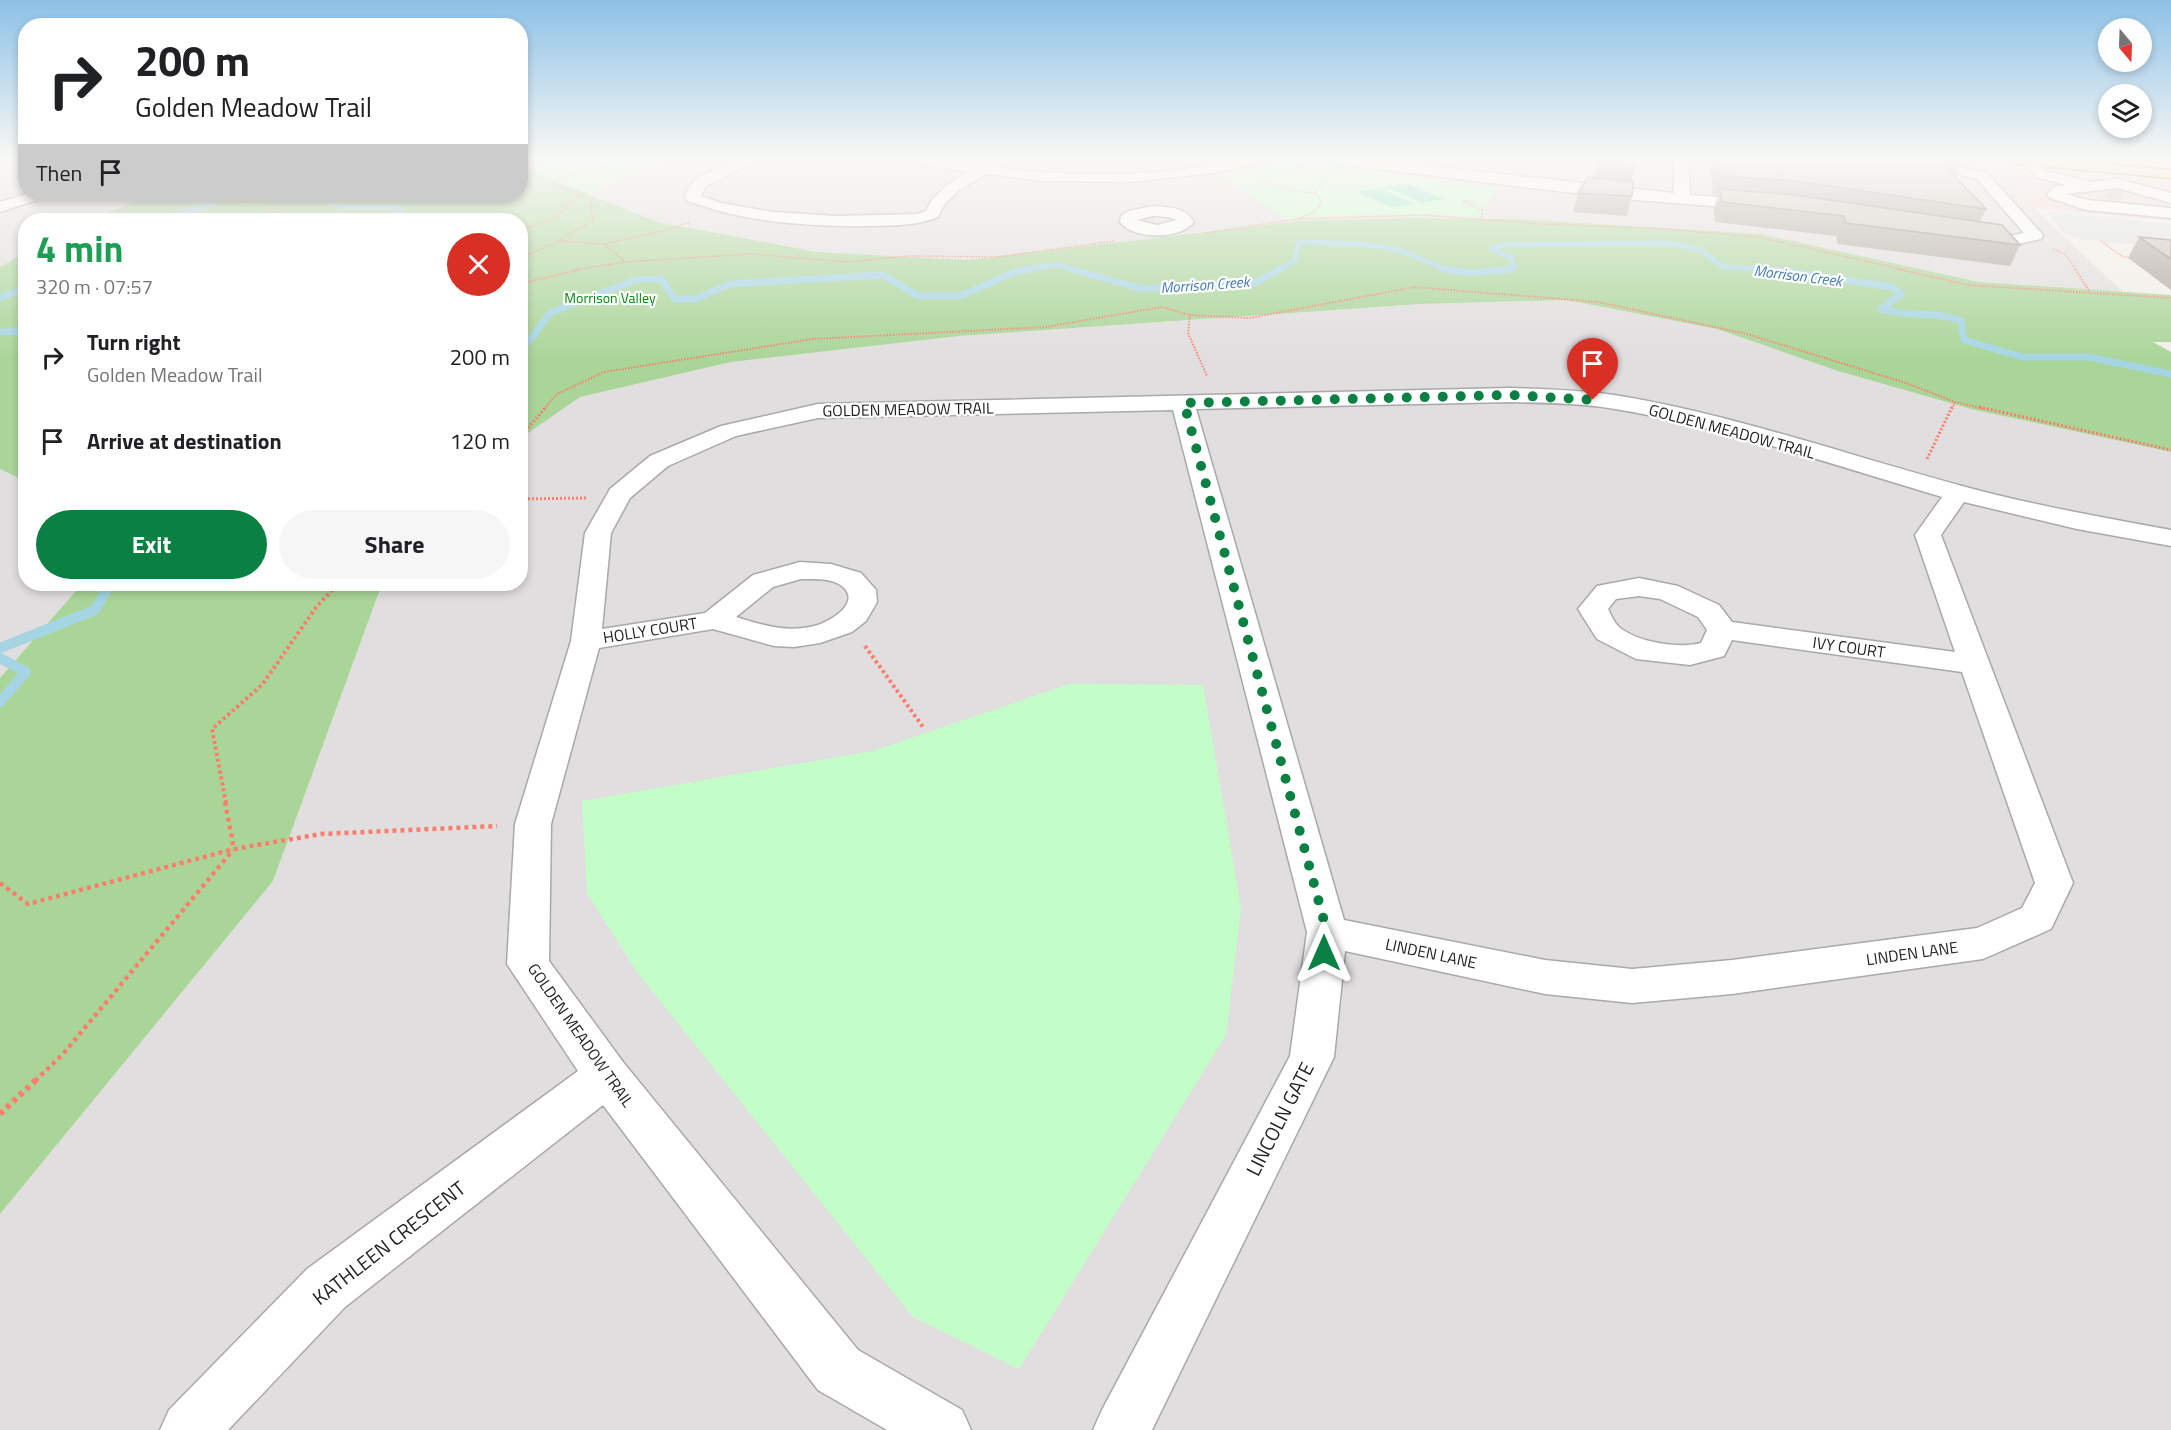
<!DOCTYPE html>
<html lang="en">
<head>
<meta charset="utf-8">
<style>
	:root { --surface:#fff; --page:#f6f6f6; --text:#202124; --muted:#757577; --accent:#0b8043 }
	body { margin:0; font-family:"Titillium Web",sans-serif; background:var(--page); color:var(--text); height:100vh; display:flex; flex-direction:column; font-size:22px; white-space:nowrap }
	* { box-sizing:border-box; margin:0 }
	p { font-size:20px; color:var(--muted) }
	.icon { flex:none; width:33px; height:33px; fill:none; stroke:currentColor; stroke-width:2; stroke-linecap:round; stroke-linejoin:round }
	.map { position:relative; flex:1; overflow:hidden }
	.panel { position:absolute; left:18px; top:213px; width:510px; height:378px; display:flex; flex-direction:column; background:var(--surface); border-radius:24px; box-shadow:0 3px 9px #0003 }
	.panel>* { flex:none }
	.guide { position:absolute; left:18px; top:18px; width:510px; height:183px; border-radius:24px; box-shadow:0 3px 9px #0003; background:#fff; color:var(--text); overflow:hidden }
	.needle { width:39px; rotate:161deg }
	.tools { position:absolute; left:2098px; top:18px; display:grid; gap:12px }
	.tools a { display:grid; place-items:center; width:54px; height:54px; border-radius:50%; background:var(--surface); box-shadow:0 3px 9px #0003; font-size:30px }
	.pin { position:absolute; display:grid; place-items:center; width:51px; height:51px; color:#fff; margin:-62px -26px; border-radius:50% 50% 50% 0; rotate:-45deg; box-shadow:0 0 6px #0007 }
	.pin .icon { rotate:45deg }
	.me { position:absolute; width:66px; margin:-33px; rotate:0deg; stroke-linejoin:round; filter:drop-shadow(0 0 4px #0008) }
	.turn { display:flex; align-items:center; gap:21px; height:126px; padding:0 18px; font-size:27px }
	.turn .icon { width:78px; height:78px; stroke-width:2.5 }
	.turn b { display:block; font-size:42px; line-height:51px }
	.then { display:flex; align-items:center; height:57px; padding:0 18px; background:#0003; gap:12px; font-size:22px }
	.round { display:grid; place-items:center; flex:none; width:63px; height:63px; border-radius:32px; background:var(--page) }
	.headline { display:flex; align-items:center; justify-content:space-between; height:102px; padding:0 18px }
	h1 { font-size:36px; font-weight:700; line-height:45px; color:#1e9e55 }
	.action { display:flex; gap:12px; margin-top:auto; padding:12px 18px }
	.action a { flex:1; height:69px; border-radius:36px; background:var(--accent); color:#fff; font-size:24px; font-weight:700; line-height:69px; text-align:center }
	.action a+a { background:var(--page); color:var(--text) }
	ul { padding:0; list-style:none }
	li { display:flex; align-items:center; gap:18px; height:84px; padding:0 18px }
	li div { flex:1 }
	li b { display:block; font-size:22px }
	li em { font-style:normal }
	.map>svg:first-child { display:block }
</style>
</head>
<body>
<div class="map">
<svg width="2171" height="1430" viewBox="0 0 2171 1430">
	<rect width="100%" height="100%" fill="#f2efe8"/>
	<!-- residential -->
	<g fill="#e0dede">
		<path d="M0,160H25L26,194H152L90,220H26L25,253L0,267Z"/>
		<path d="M521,160H1940L2003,166L2034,208L2124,293L1979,282L1761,234L1516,219L1406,218L1300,221L967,260L817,252L658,222L530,170H521Z"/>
		<path d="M1566,300L1717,329L1838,371L1971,409L2171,452V1430H0V1214L273,881L382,584H520L521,438L580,397L731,362L959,336L1420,304Z"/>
		<path d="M0,469L25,481L26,584H82L0,678Z"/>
	</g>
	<!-- commercial -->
	<path fill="#f4d8d6" d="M2003,166L2159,179L2171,183V221L2034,208Z"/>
	<!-- forest -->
	<g fill="#aad599">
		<path d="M521,170H529L658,222L817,252L967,260L1300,221L1406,218L1516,219L1761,234L1979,282L2171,295V342H2153L2171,352V452L1971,409L1838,371L1717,329L1566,300L1420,304L959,336L731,362L580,397L521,438L520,220H90L152,194H520Z"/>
		<path d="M25,253V481L0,469V267Z"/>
		<path d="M82,584H382L273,881L0,1214V678Z"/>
	</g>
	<!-- park -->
	<g fill="#c3fec8">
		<path d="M557,160H666L589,194L529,170Z"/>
		<path d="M1290,160L1497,188L1479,218L1433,214L1356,215L1285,219L1222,177Z"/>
		<path d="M1070,684L1203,685L1241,908L1226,1035L1019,1369L913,1317L637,972L587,893L582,801L873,751Z"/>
	</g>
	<!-- pitch -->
	<g fill="#7fe8c0">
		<path d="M1408,184L1444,199L1422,203L1386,187Z"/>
		<path d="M1379,188L1415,204L1392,207L1357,192Z"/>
	</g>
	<!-- parking -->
	<path fill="#e2e2e2" d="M2046,211L2171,224V248L2085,240L2062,233Z"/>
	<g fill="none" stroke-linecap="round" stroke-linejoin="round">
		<!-- stream-far2 -->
		<g stroke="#a5d5e4" stroke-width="5">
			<path d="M335,194L330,201L339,207H400L401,212L384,220"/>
			<path d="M155,220L204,207L227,194"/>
			<path d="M1021,270L1057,265L1076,270"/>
			<path d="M1278,270L1295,261L1298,242C1332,243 1368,242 1401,251C1418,256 1431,266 1449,270"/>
			<path d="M1503,270L1515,268L1511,258L1491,249L1502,245L1664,243L1699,249L1723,267L1776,270"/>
		</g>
		<!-- stream-far1 -->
		<g stroke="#a5d5e4" stroke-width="7">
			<path d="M1071,269L1142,289L1255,283L1280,269"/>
			<path d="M1443,269L1472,273L1510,269"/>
			<path d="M1753,269L1784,271L1892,287L1901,294L1881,309C1908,318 1935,310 1961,321L1964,340L2022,357H2088L2171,374"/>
			<path d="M0,298L26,288"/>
			<path d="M0,332L26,331"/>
			<path d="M520,345L530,340L550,313L635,280L661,279L675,299H695L730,284L883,275L918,296H960L1018,271L1031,269"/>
		</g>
		<!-- stream -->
		<g stroke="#a5d5e4" stroke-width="10">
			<path d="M0,648L95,610L110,584"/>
			<path d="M0,658L26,672L0,702"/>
		</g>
		<!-- minor-tunnel -->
		<path stroke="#c8c6c0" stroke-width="16" stroke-dasharray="16 8" stroke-linecap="butt" d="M2106,190L2126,196"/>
		<defs>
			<g id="minor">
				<path d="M740,160H759L706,186L701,196L721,203L773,212L836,216L917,214L926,211L931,201L947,185L968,172L921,164L914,160H947L982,165L993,160H1011L1000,168C1056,175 1113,176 1170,171C1201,168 1230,160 1261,160L1259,163L1213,173L1129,182L1046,181L986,174L958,191L944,205L938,217C917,226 896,225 874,226C811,227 747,223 688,201L685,198C688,175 721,168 740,160Z"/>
				<path d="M1331,160H1375L1674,193V160H1688L1690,195L1763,200L1771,205L1763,210L1622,199L1338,164Z"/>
				<path d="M1862,160H1911L1953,165L1987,173L2043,235L2041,239L2009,246L1965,240L1963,236L1971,231L2009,236L2024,233L1977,179L1953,173L1869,164Z"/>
				<path d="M2035,160L2046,171L2091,182L2118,179L2171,193V203L2118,188L2066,194L2088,200L2171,208V218L2086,210L2050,198L2047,195L2054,187L2066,185L2036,177L2021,161Z"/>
				<path d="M27,194H49L46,197L0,212V202Z"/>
				<path d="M1153,206C1169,207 1185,207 1194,222C1180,240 1134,240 1120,222L1121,216L1129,211ZM1153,216L1168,217L1177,220L1157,225L1137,220Z"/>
				<path d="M1510,388C1545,389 1580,390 1614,395C1732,414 1847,455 1962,486C2031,505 2101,517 2171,530V546L2077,529L1964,502L1941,535L2073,883L2051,929L1983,959L1732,994L1632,1003L1545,994L1345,951L1334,1057L1152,1430H1093L1102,1410L1290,1056L1307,932L1173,410L818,418L736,436L668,466L630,498L611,533L602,629L705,613L753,575L800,562L831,564L861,573L876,590L877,602L866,621L852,632L820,643L794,647L774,646L713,629L599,648L551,824L549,961L623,1062L858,1350L962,1410L971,1430H887L818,1390L603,1105L345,1307L228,1430H160L169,1410L307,1269L578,1071L507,964L515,824L571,641L585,533L610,489L650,456L721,426L818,404ZM1510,402C1545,403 1580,403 1615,409C1725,427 1836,466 1942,497L1915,535L1955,652L1732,622L1719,605L1678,586L1639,578L1597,586L1578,609L1597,639L1636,659L1690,665L1724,656L1732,640L1962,672L2035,883L2022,908L1977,928L1732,960L1632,969L1545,960L1344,920L1196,409ZM801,579C814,579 832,578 842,586C863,603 828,623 814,626C787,633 762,625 736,617L773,587ZM1639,596L1660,599L1698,617L1707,630L1701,643C1679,649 1635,642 1618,626C1614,622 1611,615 1608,609L1616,599Z"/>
			</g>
			<path id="major" d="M2010,160H2066L2171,170V178L2017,164Z"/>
		</defs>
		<!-- minor casing -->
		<use href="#minor" stroke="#a9a9a9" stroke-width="3"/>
		<!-- major casing -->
		<use href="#major" stroke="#9f6c00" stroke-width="3"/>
		<!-- path-far5 -->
		<g stroke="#ff7d6c" stroke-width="1.5" stroke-dasharray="1.5 1.5" stroke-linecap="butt">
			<path d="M1290,160L1295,165L1319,173"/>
			<path d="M1260,182L1290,190L1315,193"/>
			<path d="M204,200L261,202L275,214L344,220"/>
			<path d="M204,200L211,194"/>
			<path d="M1469,201H1463L1482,210V219"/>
			<path d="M1300,218L1315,212L1322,201L1315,193L1316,189L1330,180"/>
			<path d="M520,230L554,219L579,195L559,186L557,178L634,160"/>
			<path d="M1206,233L1297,219L1425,215L1538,224L1654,228L1758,237L1905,270"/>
			<path d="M560,241L604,244L624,261"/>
			<path d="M2101,241L2123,257H2132"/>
			<path d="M604,244L667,230L691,222"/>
			<path d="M2053,249L2066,255L2076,270"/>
			<path d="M520,258L559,241L594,219L590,210L592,198L579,195"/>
			<path d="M575,270L624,262L751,254L849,262L908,256L997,257L1115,241"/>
		</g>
		<!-- path-far4 -->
		<g stroke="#ff7d6c" stroke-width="2" stroke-dasharray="1.5 1.5" stroke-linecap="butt">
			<path d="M1898,269L1968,285L2171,298"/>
			<path d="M2075,269L2090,292"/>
			<path d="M520,284L581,269"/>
			<path d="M1190,315L1188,333L1207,376"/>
			<path d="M544,409L557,394L604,372L813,339L1045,327L1162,307L1190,315L1250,318L1414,287L1598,302L1747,334L1906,383L1955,402L1985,409"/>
			<path d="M1952,409L1955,402"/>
		</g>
		<!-- path-far3 -->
		<g stroke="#ff7d6c" stroke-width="3" stroke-dasharray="2 2" stroke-linecap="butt">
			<path d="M1979,407L2171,450"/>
			<path d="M520,437L546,407"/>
			<path d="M1927,459L1952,407"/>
			<path d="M520,499L586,498"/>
		</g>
		<!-- path-far2 -->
		<g stroke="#ff7d6c" stroke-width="4" stroke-dasharray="3 3" stroke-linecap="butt">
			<path d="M865,646L923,727"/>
			<path d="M226,803L212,729L262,685L317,606L338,584"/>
		</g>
		<!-- path-far1 -->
		<g stroke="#ff7d6c" stroke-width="4.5" stroke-dasharray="4 4" stroke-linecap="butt">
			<path d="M225,802L234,849"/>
			<path d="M0,883L28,904L234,849L321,834L497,826"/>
			<path d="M35,1081L63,1054L233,850"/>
		</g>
		<!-- path -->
		<path stroke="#ff7d6c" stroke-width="6" stroke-dasharray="4.5 4.5" stroke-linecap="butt" d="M0,1114L37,1079"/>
		<!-- minor -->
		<use href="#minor" fill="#fff" fill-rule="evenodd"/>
		<!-- major -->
		<use href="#major" fill="#ffd7a0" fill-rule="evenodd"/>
	</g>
	<!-- wall -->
	<g fill="#afa7a0">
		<path d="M1710,160H1958L1961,165L1956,178L1986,209L1980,222L2020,245L2010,266L1838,244L1836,236L1715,222L1714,208L1719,195L1713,194Z"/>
		<path d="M1598,163L1635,167L1631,182L1632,196L1627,216L1573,212L1578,193L1594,178Z"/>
		<path d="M2139,237L2171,240V290L2128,258Z"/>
	</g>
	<!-- building -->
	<g fill="#cbc2ba" stroke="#8e8882" stroke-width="1.5">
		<path d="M1600,160H1635V167L1598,163Z"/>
		<path d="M1717,160H1958L1961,165L1943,164L1986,209L1795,181L1719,176Z"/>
		<path d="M1588,177L1633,182L1632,196L1578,193Z"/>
		<path d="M1720,189L1795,195L2002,225L2020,245L1846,223L1844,216L1722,202Z"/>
		<path d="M2139,237L2171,240V259Z"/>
	</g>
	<!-- sky -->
	<linearGradient id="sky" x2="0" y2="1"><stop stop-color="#8dc1e6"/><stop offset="0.44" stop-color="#f9f8f5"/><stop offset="1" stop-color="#f9f8f5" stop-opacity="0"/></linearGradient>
	<rect width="2171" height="360" fill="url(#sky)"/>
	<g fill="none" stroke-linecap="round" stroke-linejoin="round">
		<!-- route -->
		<path stroke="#0b8043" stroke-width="10" stroke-dasharray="0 18" d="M1324,953L1327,932L1184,403L1510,395L1593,400"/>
	</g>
	<g text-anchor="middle" stroke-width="4.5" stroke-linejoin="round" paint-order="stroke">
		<!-- far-park labels -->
		<g font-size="14" fill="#02880e" stroke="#fff">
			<text x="610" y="303">Morrison Valley</text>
		</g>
		<!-- far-water labels -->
		<g font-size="15" font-style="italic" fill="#4079b3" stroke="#fff">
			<text transform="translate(1798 276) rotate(7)" y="5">Morrison Creek</text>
			<text transform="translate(1205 285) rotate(-4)" y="5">Morrison Creek</text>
		</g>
		<!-- street labels -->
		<g font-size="16" fill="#222" stroke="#fff">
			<text transform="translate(908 409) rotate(-1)" y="6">GOLDEN MEADOW TRAIL</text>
			<text transform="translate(1732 431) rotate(15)" y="6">GOLDEN MEADOW TRAIL</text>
			<text transform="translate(650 630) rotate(-9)" y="6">HOLLY COURT</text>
			<text transform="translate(1849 647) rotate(8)" y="6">IVY COURT</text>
			<text transform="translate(1431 953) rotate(12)" y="6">LINDEN LANE</text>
			<text transform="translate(1912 953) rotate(-8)" y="6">LINDEN LANE</text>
			<text transform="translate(581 1035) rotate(55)" y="6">GOLDEN MEADOW TRAIL</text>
		</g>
		<!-- near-street labels -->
		<g font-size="20" fill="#222" stroke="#fff">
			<text transform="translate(1280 1119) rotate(-63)" y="7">LINCOLN GATE</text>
			<text transform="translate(389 1243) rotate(-38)" y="7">KATHLEEN CRESCENT</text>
		</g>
	</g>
</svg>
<div class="tools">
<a><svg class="needle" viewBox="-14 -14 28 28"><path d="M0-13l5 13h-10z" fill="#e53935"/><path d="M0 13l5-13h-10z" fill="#757577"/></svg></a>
<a><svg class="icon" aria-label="layers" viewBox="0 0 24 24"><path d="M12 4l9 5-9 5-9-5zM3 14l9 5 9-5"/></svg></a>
</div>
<div class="pin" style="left:1593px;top:400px;background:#d93025"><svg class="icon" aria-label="arrive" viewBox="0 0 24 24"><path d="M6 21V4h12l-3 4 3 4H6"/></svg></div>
<svg class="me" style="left:1324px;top:953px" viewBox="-20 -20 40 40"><path d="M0-17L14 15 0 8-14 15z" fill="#0b8043" stroke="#fff" stroke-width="4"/></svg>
<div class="guide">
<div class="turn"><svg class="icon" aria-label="right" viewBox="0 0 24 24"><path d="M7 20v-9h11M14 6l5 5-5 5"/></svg><div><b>200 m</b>Golden Meadow Trail</div></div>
<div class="then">Then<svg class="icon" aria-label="arrive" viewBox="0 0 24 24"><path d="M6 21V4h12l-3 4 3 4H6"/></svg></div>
</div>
<section class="panel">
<div class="headline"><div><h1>4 min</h1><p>320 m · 07:57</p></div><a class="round" style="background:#d93025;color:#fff"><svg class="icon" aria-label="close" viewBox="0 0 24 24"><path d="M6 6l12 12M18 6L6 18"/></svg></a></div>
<ul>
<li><svg class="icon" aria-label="right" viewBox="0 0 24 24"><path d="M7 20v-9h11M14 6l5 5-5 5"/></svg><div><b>Turn right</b><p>Golden Meadow Trail</p></div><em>200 m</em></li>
<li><svg class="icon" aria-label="arrive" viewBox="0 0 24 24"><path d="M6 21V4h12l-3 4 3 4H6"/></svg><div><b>Arrive at destination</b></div><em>120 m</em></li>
</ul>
<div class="action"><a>Exit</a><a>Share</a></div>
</section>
</div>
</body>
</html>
